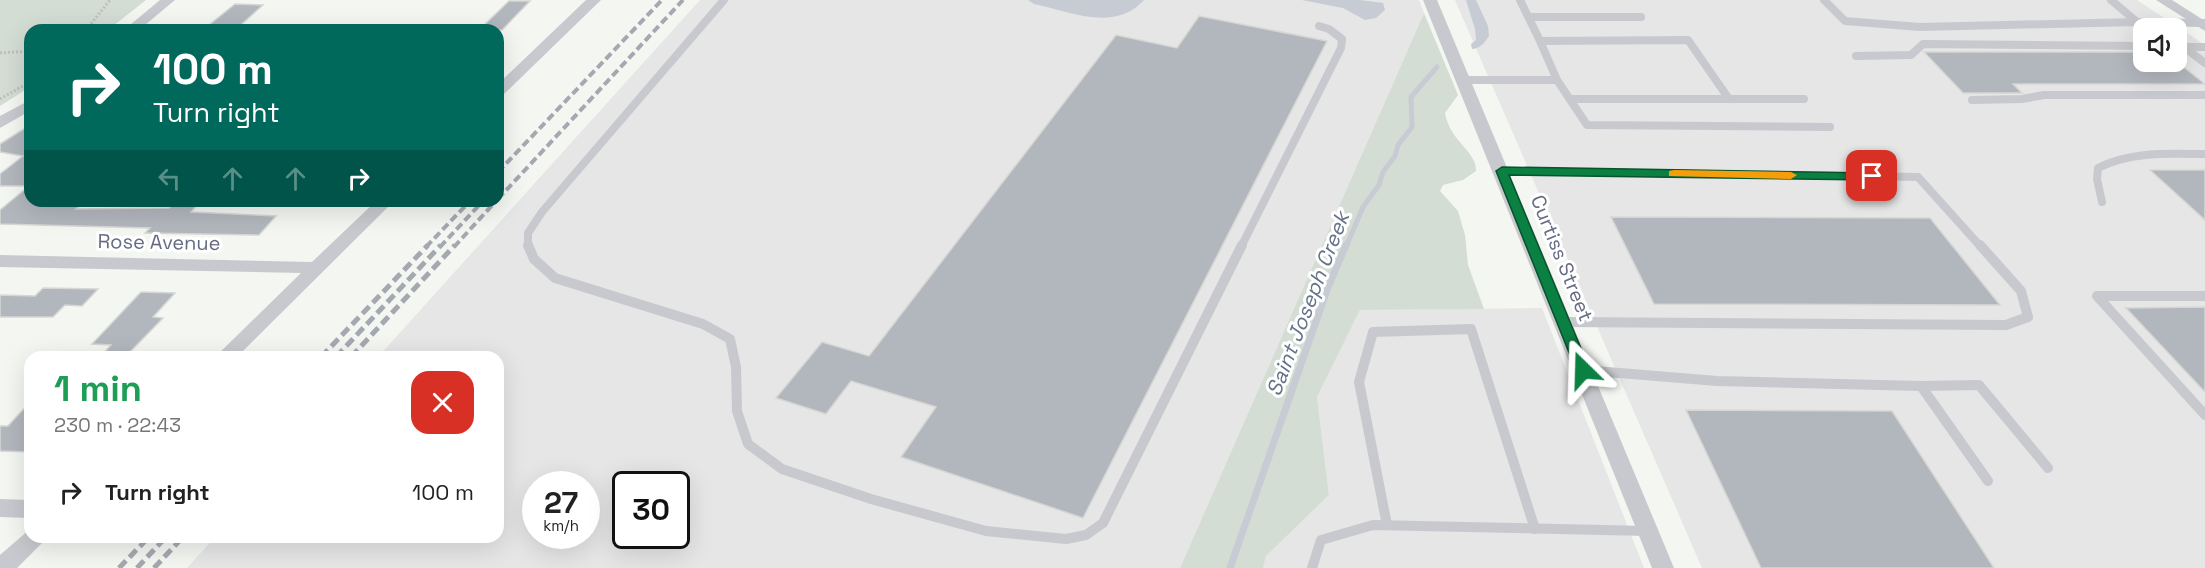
<!DOCTYPE html>
<html lang="en">
<head>
<meta charset="utf-8">
<style>
	:root { --surface:#fff; --page:#f2f2f2; --text:#222; --muted:#767676 }
	body { margin:0; font-family:"Space Grotesk",sans-serif; background:var(--page); color:var(--text); height:100vh; display:flex; flex-direction:column; font-size:22px; white-space:nowrap }
	* { box-sizing:border-box; margin:0 }
	p { font-size:20px; color:var(--muted) }
	.icon { flex:none; width:33px; height:33px; fill:none; stroke:currentColor; stroke-width:2; stroke-linecap:round; stroke-linejoin:round }
	.map { position:relative; flex:1; overflow:hidden }
	.side { position:absolute; left:24px; top:351px; width:480px; height:192px; display:flex; flex-direction:column; background:var(--surface); border-radius:18px; box-shadow:0 6px 24px #0002 }
	.side>* { flex:none }
	.top-card { position:absolute; left:24px; top:24px; width:480px; height:183px; border-radius:18px; box-shadow:0 6px 24px #0002; background:#00695c; color:#fff; overflow:hidden }
	.buttons { position:absolute; left:2133px; top:18px; display:grid; gap:12px }
	.buttons a { display:grid; place-items:center; width:54px; height:54px; border-radius:12px; background:var(--surface); box-shadow:0 6px 24px #0002; font-size:30px }
	.speed { position:absolute; left:522px; top:471px; display:flex; gap:12px; font-size:30px; font-weight:700; text-align:center }
	.speed>* { display:grid; place-content:center; width:78px; height:78px; border-radius:50%; background:var(--surface); box-shadow:0 6px 24px #0002; line-height:1 }
	.speed small { font-size:15px; font-weight:400 }
	.speed .limit { border:3px solid #111; border-radius:9px; background:#fff; color:#111 }
	.pin { position:absolute; display:grid; place-items:center; width:51px; height:51px; color:#fff; margin:-26px; border-radius:12px; box-shadow:0 3px 9px #0006 }
	.me { position:absolute; width:66px; margin:-33px; rotate:338deg; stroke-linejoin:round; filter:drop-shadow(0 0 4px #0008) }
	.turn { display:flex; align-items:center; gap:21px; height:126px; padding:0 30px; font-size:27px }
	.turn .icon { width:78px; height:78px; stroke-width:2.5 }
	.turn b { display:block; font-size:42px; line-height:51px }
	.lanes { display:flex; align-items:center; height:57px; padding:0 30px; background:#0003; justify-content:center; gap:30px; direction:ltr }
	.lanes .off { opacity:.35 }
	.round { display:grid; place-items:center; flex:none; width:63px; height:63px; border-radius:18px; background:var(--page) }
	.summary { display:flex; align-items:center; justify-content:space-between; height:102px; padding:0 30px }
	h1 { font-size:36px; font-weight:700; line-height:45px; color:#1e9e55 }
	ul { padding:0; list-style:none }
	li { display:flex; align-items:center; gap:18px; height:78px; padding:0 30px }
	li div { flex:1 }
	li b { display:block; font-size:22px }
	li em { font-style:normal }
	.map>svg:first-child { display:block }
</style>
</head>
<body>
<div class="map">
<svg width="2205" height="568" viewBox="0 0 2205 568">
	<rect width="100%" height="100%" fill="#f4f6f2"/>
	<!-- built -->
	<g fill="#e5e6e5" fill-rule="evenodd">
		<path d="M700,0H1419L1424,13L1180,568H187L215,537H498V357H378ZM536,484H586V536H536ZM626,484H676V536H626Z"/>
		<path d="M1455,0H2137L2205,45V568H1702ZM2144,28H2176V62H2144Z"/>
		<path d="M1542,308L1644,568H1263L1266,556L1329,495L1317,397L1360,310Z"/>
	</g>
	<!-- green -->
	<g fill="#d4ddd3">
		<path d="M0,0H146L108,30H30V87L0,106Z"/>
		<path d="M1424,13L1458,95L1445,113C1450,142 1477,151 1476,171L1463,180L1443,185L1440,191L1458,211L1465,235L1468,265L1484,309L1360,310L1317,397L1329,495L1266,556L1263,568H1180Z"/>
	</g>
	<!-- water -->
	<g fill="#c7cbd3">
		<path d="M1028,0H1144C1114,33 1070,11 1034,4Z"/>
		<path d="M1302,0H1360L1383,3L1385,10L1376,18L1365,20L1343,8Z"/>
		<path d="M1466,0H1476L1488,26L1489,36C1485,42 1481,48 1472,49L1471,44L1476,40L1475,29Z"/>
	</g>
	<g fill="none" stroke-linecap="round" stroke-linejoin="round">
		<!-- stream-far1 -->
		<path stroke="#c7cbd3" stroke-width="5" d="M1346,247L1363,207L1379,185L1383,172L1395,156L1398,145L1412,127L1411,97L1437,67"/>
		<!-- stream -->
		<path stroke="#c7cbd3" stroke-width="7" d="M1230,568L1328,287L1346,245"/>
	</g>
	<!-- building -->
	<g fill="#b2b6bd" stroke="#d6d7d4" stroke-width="1.5">
		<path d="M509,1H530L502,30H479Z"/>
		<path d="M235,4L263,5L235,30H203Z"/>
		<path d="M1199,16L1327,41L1083,518L901,457L936,407L851,381L826,414L776,398L822,342L869,356L1116,35L1177,48Z"/>
		<path d="M1924,52H2144V62L2176,61L2205,84H2013L2022,93H1963Z"/>
		<path d="M30,125V201H85L76,209L169,208L173,204H198L191,212L276,216L259,235L145,233L150,228L0,224V210L29,186H0V174L23,156L0,152V144Z"/>
		<path d="M2150,170H2205V220Z"/>
		<path d="M1611,217L1930,218L2000,305L1654,304Z"/>
		<path d="M43,288L98,289L82,306L65,305L53,317H0V295L35,296Z"/>
		<path d="M141,292L175,293L153,317L163,318L125,357H100L111,345L92,344Z"/>
		<path d="M2205,307V392L2126,308Z"/>
		<path d="M30,402V452L0,451V426H8Z"/>
		<path d="M1686,410L1892,411L1994,568H1761Z"/>
	</g>
	<g fill="none" stroke-linecap="round" stroke-linejoin="round">
		<!-- path -->
		<g stroke="#bfbfc2" stroke-width="3" stroke-dasharray="2 2" stroke-linecap="butt">
			<path d="M86,30L110,0"/>
			<path d="M0,53L30,51"/>
			<path d="M0,99L30,82"/>
		</g>
		<!-- lane-far1 -->
		<g stroke="#c8c9ce" stroke-width="8">
			<path d="M1520,0L1540,41L1688,40L1729,99"/>
			<path d="M1824,0L1845,21L1920,27L2137,22L2205,23"/>
			<path d="M2111,0L2137,22"/>
			<path d="M1529,17H1641"/>
			<path d="M1540,41L1557,80"/>
			<path d="M2176,47H2205"/>
			<path d="M2184,47L2205,63"/>
			<path d="M1856,56L1911,55L1923,44L2144,46"/>
			<path d="M1463,80H1557L1587,125L1830,127"/>
			<path d="M1570,99H1804"/>
			<path d="M1972,100L2022,99L2044,95H2205"/>
			<path d="M1502,171L1918,177L1981,247"/>
			<path d="M2102,202L2097,179L2098,168C2132,151 2168,154 2205,154"/>
			<path d="M528,247V233L542,212L724,0"/>
			<path d="M1241,247L1341,48L1342,39L1329,29L1319,26"/>
		</g>
		<!-- lane -->
		<g stroke="#c8c9ce" stroke-width="10">
			<path d="M528,245L534,259L555,278L703,324L730,339L736,367L737,411L748,444L782,469L871,499L986,531L1066,539L1086,535L1103,523L1242,245"/>
			<path d="M2205,296H2097L2205,415"/>
			<path d="M1563,322L2006,325L2028,317L2021,291L1980,245"/>
			<path d="M1583,370L1717,381L1921,386L1988,481"/>
			<path d="M1921,386L1979,385L2048,468"/>
			<path d="M1387,525L1359,382L1373,332L1471,329L1535,529"/>
			<path d="M1312,568L1321,540L1373,525L1648,531"/>
		</g>
		<!-- street -->
		<g fill="#c8c9ce" fill-rule="evenodd">
			<path d="M160,0H175L139,30H124Z"/>
			<path d="M586,0H601L503,95L498,96V84Z"/>
			<path d="M1423,0H1437L1674,568H1652Z"/>
			<path d="M2156,0H2172L2205,21V31Z"/>
			<path d="M30,100V111L0,128V116Z"/>
			<path d="M376,201H394L237,357H215L301,273L0,267V255L312,262Z"/>
			<path d="M0,499L30,500V518L0,517Z"/>
			<path d="M30,529V537H45L42,543L17,568H0V555Z"/>
		</g>
		<!-- rail-far1 -->
		<g stroke="#a5a8b0" stroke-width="4" stroke-dasharray="8 4" stroke-linecap="butt">
			<path d="M498,172L662,0"/>
			<path d="M498,199L683,0"/>
			<path d="M426,247L470,201"/>
			<path d="M440,247L483,201"/>
			<path d="M454,247L496,201"/>
		</g>
		<!-- rail -->
		<g stroke="#a5a8b0" stroke-width="5" stroke-dasharray="10 5" stroke-linecap="butt">
			<path d="M321,357L428,245"/>
			<path d="M336,357L441,245"/>
			<path d="M351,357L455,245"/>
			<path d="M119,568L149,537"/>
			<path d="M137,568L166,537"/>
			<path d="M154,568L183,537"/>
		</g>
	</g>
	<!-- route -->
	<path fill="#0b8043" stroke="#07532c" stroke-width="1.5" d="M1502,167L1872,173L1878,176L1872,180L1509,175L1590,370L1583,376L1576,370L1496,171Z"/>
	<!-- slow -->
	<path fill="#f59e0b" d="M1674,170L1791,172L1797,175L1791,179L1669,176V171Z"/>
	<g text-anchor="middle" stroke-width="6" stroke-linejoin="round" paint-order="stroke">
		<!-- street labels -->
		<g font-size="20" fill="#646b83" stroke="#fff">
			<text transform="translate(159 242) rotate(1)" y="7">Rose Avenue</text>
			<text transform="translate(1562 258) rotate(68)" y="7">Curtiss Street</text>
		</g>
		<!-- water labels -->
		<g font-size="21" font-style="italic" fill="#647387" stroke="#fff">
			<text transform="translate(1308 304) rotate(-69)" y="7">Saint Joseph Creek</text>
		</g>
	</g>
</svg>
<div class="buttons">
<a><svg class="icon" aria-label="sound" viewBox="0 0 24 24"><path d="M4 9h4l5-4v14l-5-4H4zM17 9q2 3 0 6"/></svg></a>
</div>
<div class="speed"><div>27<small>km/h</small></div><div class="limit">30</div></div>
<div class="pin" style="left:1872px;top:176px;background:#d93025"><svg class="icon" aria-label="arrive" viewBox="0 0 24 24"><path d="M6 21V4h12l-3 4 3 4H6"/></svg></div>
<svg class="me" style="left:1583px;top:370px" viewBox="-20 -20 40 40"><path d="M0-17L14 15 0 8-14 15z" fill="#0b8043" stroke="#fff" stroke-width="4"/></svg>
<div class="top-card">
<div class="turn"><svg class="icon" aria-label="right" viewBox="0 0 24 24"><path d="M7 20v-9h11M14 6l5 5-5 5"/></svg><div><b>100 m</b>Turn right</div></div>
<div class="lanes"><svg class="icon off" aria-label="left" viewBox="0 0 24 24"><path d="M17 20v-9H6M10 6l-5 5 5 5"/></svg><svg class="icon off" aria-label="ahead" viewBox="0 0 24 24"><path d="M12 20V5M6 11l6-6 6 6"/></svg><svg class="icon off" aria-label="ahead" viewBox="0 0 24 24"><path d="M12 20V5M6 11l6-6 6 6"/></svg><svg class="icon" aria-label="right" viewBox="0 0 24 24"><path d="M7 20v-9h11M14 6l5 5-5 5"/></svg></div>
</div>
<section class="side">
<div class="summary"><div><h1>1 min</h1><p>230 m · 22:43</p></div><a class="round" style="background:#d93025;color:#fff"><svg class="icon" aria-label="close" viewBox="0 0 24 24"><path d="M6 6l12 12M18 6L6 18"/></svg></a></div>
<ul>
<li><svg class="icon" aria-label="right" viewBox="0 0 24 24"><path d="M7 20v-9h11M14 6l5 5-5 5"/></svg><div><b>Turn right</b></div><em>100 m</em></li>
</ul>
</section>
</div>
</body>
</html>
